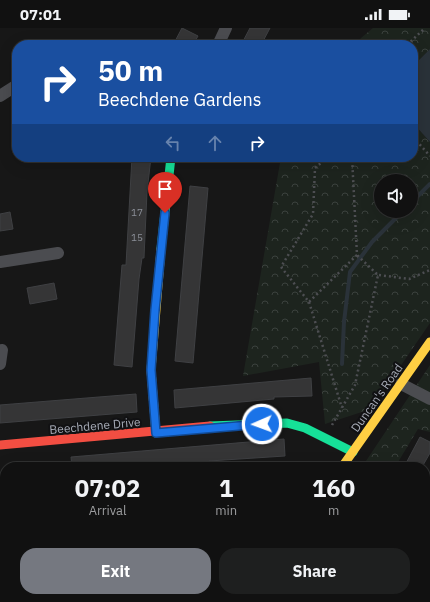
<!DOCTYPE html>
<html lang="en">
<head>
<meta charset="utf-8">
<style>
	:root { --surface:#111; --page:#1e1f1f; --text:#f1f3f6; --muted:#9c9d9f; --line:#303131; --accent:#757880 }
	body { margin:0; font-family:"IBM Plex Sans",sans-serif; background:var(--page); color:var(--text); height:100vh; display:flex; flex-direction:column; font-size:15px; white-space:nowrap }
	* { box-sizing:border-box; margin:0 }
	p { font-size:13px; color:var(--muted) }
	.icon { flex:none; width:22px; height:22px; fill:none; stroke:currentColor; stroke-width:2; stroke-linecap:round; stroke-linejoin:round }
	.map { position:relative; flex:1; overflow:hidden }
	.panel { position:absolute; left:0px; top:434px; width:430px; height:140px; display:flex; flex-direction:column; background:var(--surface); border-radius:16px 16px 0 0; box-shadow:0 4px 16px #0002,0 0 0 1px var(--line) }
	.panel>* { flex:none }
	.hud { position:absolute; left:12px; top:12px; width:406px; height:122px; border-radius:16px; box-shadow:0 4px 16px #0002,0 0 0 1px var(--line); background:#1a4fa0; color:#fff; overflow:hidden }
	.buttons { position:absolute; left:374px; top:146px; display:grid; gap:8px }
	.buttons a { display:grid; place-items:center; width:44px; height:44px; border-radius:50%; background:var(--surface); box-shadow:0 4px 16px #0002,0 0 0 1px var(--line); font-size:20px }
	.pin { position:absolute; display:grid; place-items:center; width:34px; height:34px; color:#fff; margin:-41px -17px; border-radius:50% 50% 50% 0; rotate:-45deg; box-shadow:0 0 4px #0007 }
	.pin .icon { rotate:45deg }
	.me { position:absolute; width:44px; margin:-22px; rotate:268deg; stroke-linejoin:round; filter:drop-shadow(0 0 3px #0008) }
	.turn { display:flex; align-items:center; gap:14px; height:84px; padding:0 20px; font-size:18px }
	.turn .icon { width:52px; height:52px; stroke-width:2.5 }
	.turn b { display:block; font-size:28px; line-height:34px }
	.lanes { display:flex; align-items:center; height:38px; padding:0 20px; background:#0003; justify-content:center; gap:20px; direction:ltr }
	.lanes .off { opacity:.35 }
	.eta { display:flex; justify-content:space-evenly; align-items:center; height:68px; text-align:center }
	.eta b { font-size:24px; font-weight:700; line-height:28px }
	.button { display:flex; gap:8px; margin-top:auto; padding:8px 20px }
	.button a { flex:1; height:46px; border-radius:16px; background:var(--accent); color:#fff; font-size:16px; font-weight:700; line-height:46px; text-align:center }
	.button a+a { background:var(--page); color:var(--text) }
	.status { display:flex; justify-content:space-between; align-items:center; height:28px; padding:0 20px; background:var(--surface); direction:ltr }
	.status svg { height:11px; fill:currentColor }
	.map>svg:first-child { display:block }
</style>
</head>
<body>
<div class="status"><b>07:01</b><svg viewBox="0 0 49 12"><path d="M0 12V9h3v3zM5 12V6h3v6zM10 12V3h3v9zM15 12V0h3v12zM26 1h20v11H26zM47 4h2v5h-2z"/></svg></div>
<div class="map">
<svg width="430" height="574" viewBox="0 0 430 574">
	<defs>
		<pattern id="forest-crowns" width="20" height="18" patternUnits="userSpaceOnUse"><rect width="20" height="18" fill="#1d241e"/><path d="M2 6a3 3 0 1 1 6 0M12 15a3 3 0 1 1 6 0" fill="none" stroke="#3b413d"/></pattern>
	</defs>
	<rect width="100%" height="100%" fill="#171717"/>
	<!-- forest -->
	<g fill="url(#forest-crowns)" fill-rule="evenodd">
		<path d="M373,0H430V21L413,38V17H356L361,10Z"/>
		<path d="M413,95L430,114V295L371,381L325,396L319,334L243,348L281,129H413ZM381,153H411V183H381Z"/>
		<path d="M430,337V404L418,401L395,439H362Z"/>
	</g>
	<!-- water -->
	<path fill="#2a3239" d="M430,21V114L413,95V38Z"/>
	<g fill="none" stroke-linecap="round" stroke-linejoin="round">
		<!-- stream -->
		<g stroke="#2a3239" stroke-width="4">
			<path d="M411,175L430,156"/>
			<path d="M342,336L344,294L350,244L372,214L403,183"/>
		</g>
	</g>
	<!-- building -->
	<g fill="#353536" stroke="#3f4043">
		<path d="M182,0L198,8L193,17H173Z"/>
		<path d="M250,0H270L261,17H241Z"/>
		<path d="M132,129H151L147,164L144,230H142L139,251L132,339L114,337L122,237H126Z"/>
		<path d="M190,158L208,160L193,335L175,333Z"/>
		<path d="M10,184L13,201L0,203V186Z"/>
		<path d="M54,255L57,271L30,276L27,260Z"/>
		<path d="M311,350L312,368L274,369V371L175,380L174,362Z"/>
		<path d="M136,366L137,384L0,395V377Z"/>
		<path d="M420,409L430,414V425L422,439H404Z"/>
		<path d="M284,411L285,428L209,433V435L171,437V439H72L71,429Z"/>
	</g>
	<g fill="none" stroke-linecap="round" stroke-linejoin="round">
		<!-- path -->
		<g stroke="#4d4e52" stroke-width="2.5" stroke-dasharray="2 3" stroke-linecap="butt">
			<path d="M407,17L425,0"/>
			<path d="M413,109L430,128"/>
			<path d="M328,129L315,140L313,186L281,239L309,274L357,227L352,129"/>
			<path d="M379,247L409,251L430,242"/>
			<path d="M309,274L342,380"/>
			<path d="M332,397L355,357L378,247L357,227"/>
		</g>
		<!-- street -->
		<g stroke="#4b4c50" stroke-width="12">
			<path d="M218,17L226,0"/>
			<path d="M0,68L17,57"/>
			<path d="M0,234L58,225"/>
			<path d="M0,336L2,322"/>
			<path d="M401,356L430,371"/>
			<path d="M0,552L5,551"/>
		</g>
		<!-- fast -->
		<g stroke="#16e098" stroke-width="9">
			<path d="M161,221L171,129"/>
			<path d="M210,398L287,395L305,400L353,424"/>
			<path d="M241,574L245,569"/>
		</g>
		<!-- slow -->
		<g stroke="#ffcf43" stroke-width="9">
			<path d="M156,405L151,342L161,221"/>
			<path d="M342,439L430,314"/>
		</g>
		<!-- jam -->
		<path stroke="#f24e42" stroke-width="9" d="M0,417L210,398"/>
	</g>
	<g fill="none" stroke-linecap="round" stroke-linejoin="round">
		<defs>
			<path id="route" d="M165,185L155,282L151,342L156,405L262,396"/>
		</defs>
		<!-- route casing -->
		<use href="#route" stroke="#114b97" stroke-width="10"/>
		<!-- route -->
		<use href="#route" stroke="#1a73e8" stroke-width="7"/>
	</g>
	<g text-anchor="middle" stroke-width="4" stroke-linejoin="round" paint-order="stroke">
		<!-- number labels -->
		<g font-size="10" fill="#8b8f98">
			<text x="137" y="188">17</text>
			<text x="137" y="213">15</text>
		</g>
		<!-- street labels -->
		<g font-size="12" fill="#a8adb8" stroke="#111113">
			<text transform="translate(377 370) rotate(-55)" y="4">Duncan's Road</text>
			<text transform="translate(95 398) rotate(-5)" y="4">Beechdene Drive</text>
		</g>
	</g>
</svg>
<div class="buttons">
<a><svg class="icon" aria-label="sound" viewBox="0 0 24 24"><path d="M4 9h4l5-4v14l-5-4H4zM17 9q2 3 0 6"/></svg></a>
</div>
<div class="pin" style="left:165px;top:185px;background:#d93025"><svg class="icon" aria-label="arrive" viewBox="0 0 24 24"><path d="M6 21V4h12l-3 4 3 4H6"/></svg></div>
<svg class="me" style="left:262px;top:396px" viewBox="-20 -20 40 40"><circle r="17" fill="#1a73e8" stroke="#fff" stroke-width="3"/><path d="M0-11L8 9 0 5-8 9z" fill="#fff"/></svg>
<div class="hud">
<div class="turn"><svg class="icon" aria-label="right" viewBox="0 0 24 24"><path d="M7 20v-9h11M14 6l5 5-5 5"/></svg><div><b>50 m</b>Beechdene Gardens</div></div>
<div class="lanes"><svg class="icon off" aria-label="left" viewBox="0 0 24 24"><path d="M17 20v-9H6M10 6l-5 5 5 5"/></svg><svg class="icon off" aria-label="ahead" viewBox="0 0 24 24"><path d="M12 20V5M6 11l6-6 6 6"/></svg><svg class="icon" aria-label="right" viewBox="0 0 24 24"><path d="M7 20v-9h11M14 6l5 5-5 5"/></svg></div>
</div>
<section class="panel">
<div class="eta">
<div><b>07:02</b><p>Arrival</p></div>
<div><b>1</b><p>min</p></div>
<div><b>160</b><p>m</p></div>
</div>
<div class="button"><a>Exit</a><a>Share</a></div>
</section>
</div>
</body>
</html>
